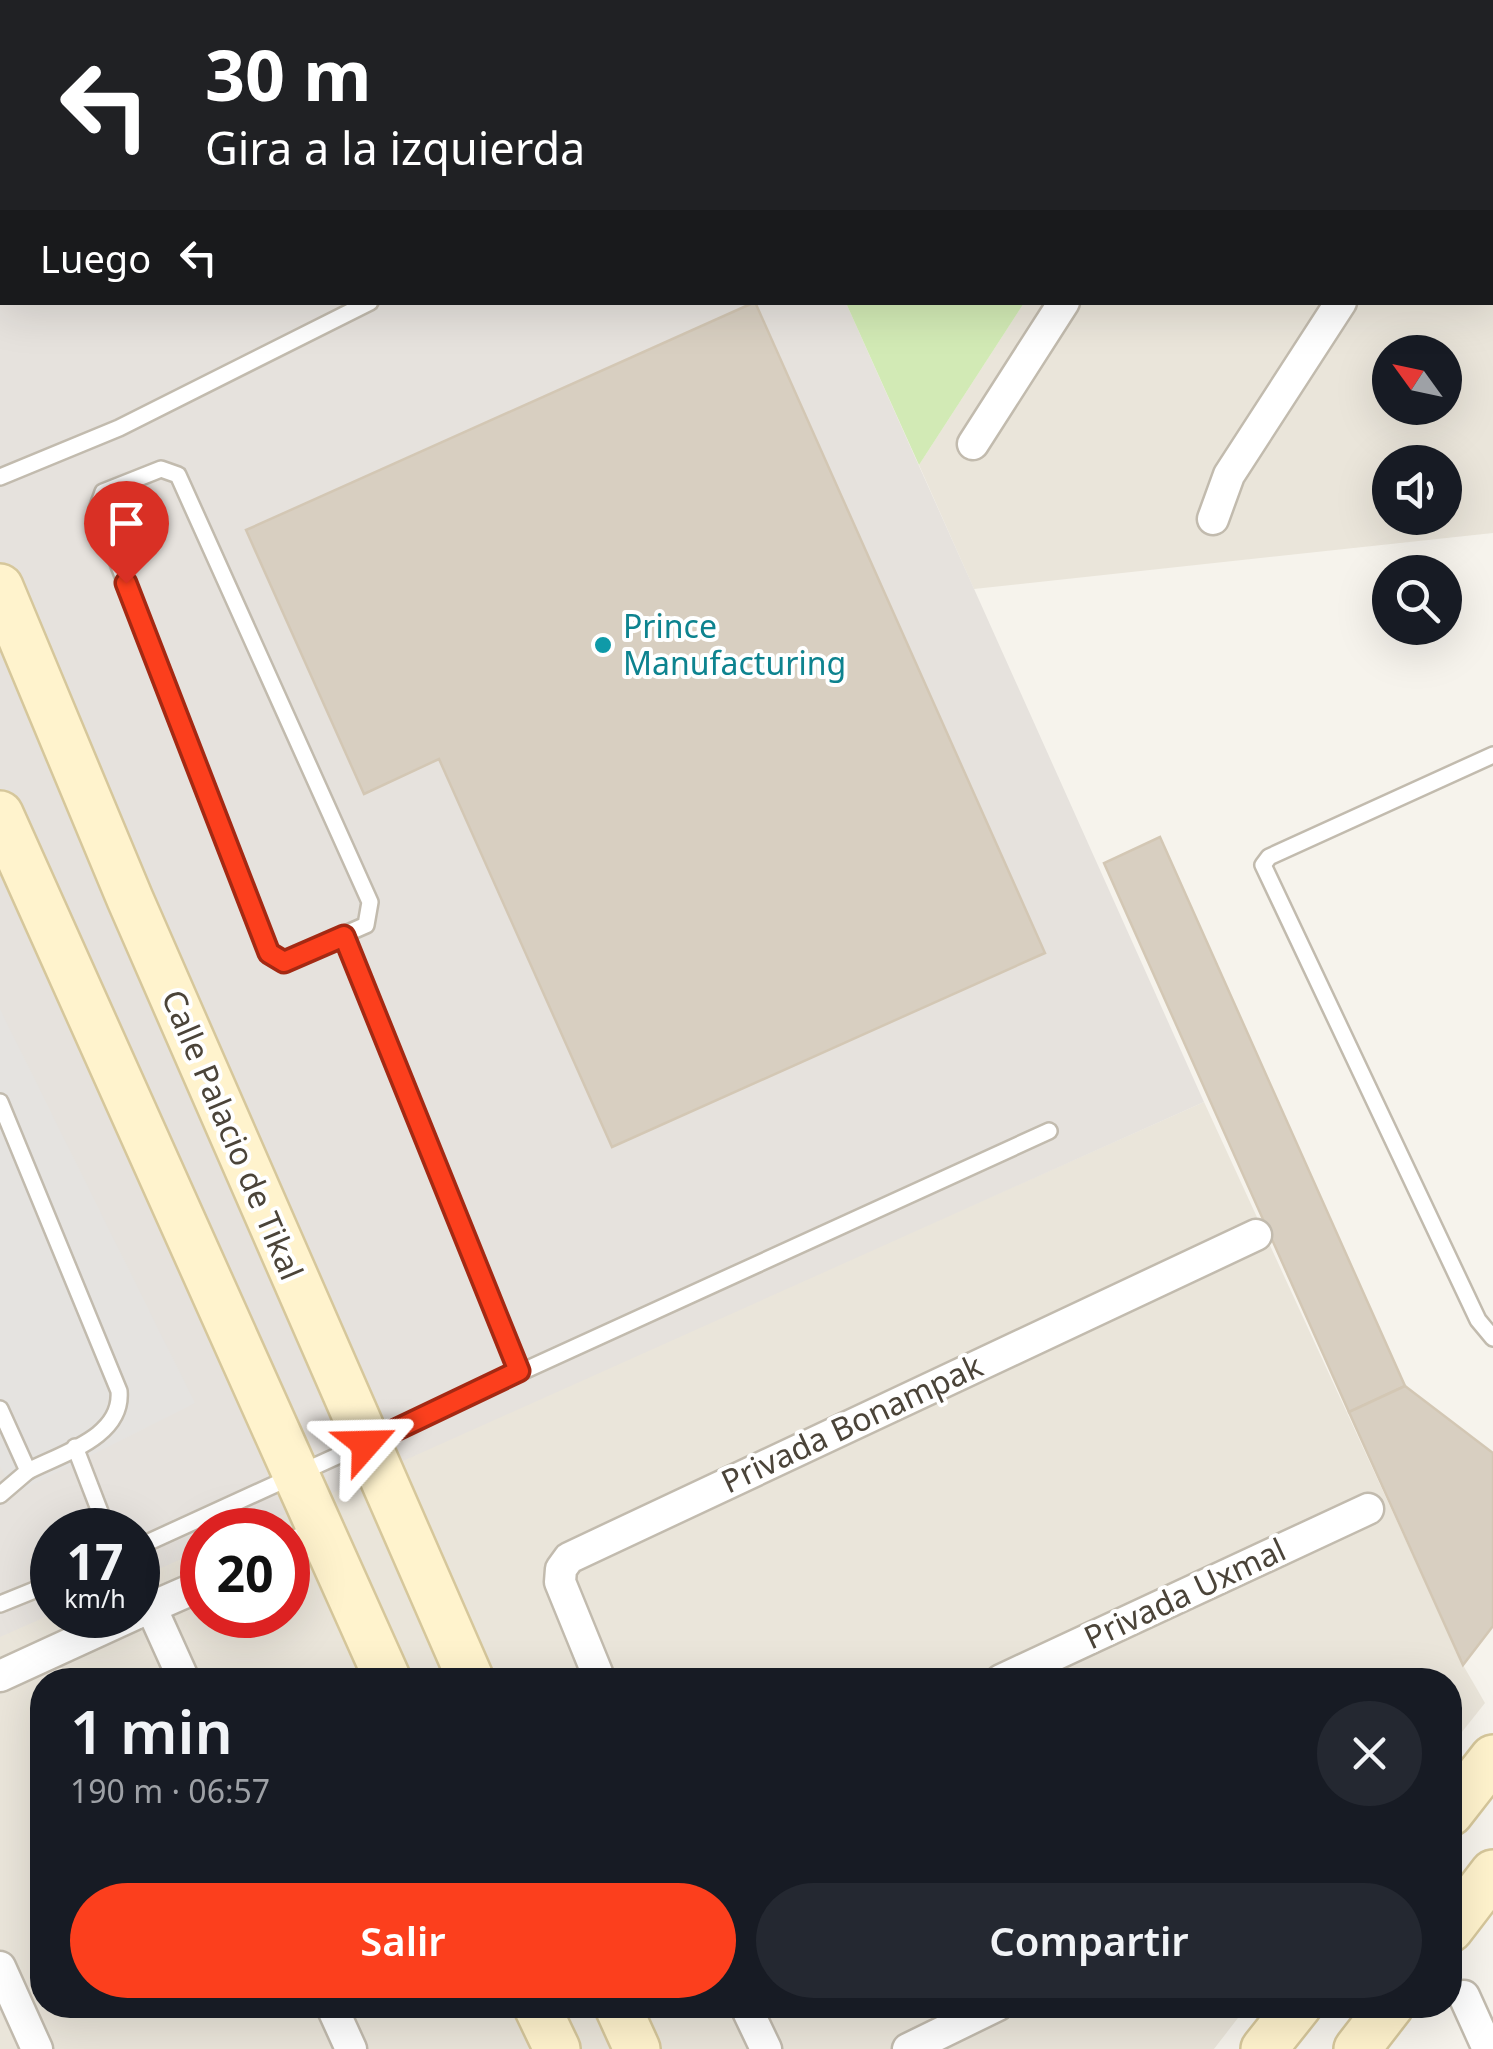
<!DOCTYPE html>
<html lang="es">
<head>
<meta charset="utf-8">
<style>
	:root { --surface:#171b24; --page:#242831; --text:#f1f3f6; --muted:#9ea1a6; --accent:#fc3f1d }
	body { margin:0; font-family:"Noto Sans",sans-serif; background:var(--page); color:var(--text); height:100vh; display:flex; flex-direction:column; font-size:38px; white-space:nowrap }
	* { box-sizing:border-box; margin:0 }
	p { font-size:32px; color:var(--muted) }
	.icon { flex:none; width:55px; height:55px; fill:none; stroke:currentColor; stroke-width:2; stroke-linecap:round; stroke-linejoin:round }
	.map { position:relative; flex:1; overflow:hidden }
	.drawer { position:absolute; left:30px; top:1668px; width:1432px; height:350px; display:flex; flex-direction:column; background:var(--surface); border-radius:40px; box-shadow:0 10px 40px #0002 }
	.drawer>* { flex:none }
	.hud { position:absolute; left:0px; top:0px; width:1495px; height:305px; box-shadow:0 10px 40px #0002; background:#202124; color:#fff; overflow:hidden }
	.needle { width:65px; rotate:303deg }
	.buttons { position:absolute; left:1372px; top:335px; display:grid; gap:20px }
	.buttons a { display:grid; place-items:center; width:90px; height:90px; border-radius:50%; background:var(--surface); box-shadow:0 10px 40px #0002; font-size:50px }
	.speed { position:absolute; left:30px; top:1508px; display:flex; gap:20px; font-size:50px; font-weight:700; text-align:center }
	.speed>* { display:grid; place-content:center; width:130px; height:130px; border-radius:50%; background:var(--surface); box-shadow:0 10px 40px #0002; line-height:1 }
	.speed small { font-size:25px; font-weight:400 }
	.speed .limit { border:15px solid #d22; background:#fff; color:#111 }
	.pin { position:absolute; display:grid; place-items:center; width:85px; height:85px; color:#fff; margin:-102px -42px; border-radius:50% 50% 50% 0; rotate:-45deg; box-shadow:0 0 10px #0007 }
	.pin .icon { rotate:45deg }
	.me { position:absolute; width:110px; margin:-55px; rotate:65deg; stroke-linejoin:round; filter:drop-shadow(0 0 8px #0008) }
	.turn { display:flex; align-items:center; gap:35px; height:210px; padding:0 40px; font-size:45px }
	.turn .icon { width:130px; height:130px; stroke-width:2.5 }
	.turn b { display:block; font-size:70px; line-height:85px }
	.then { display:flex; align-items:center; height:95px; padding:0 40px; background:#0003; gap:20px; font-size:38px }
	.round { display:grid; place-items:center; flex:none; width:105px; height:105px; border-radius:52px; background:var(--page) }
	.head { display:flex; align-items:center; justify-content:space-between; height:170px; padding:0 40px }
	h1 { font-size:60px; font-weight:600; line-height:75px }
	.primary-button { display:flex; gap:20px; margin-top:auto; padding:20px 40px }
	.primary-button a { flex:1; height:115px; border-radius:60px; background:var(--accent); color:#fff; font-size:40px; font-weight:600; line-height:115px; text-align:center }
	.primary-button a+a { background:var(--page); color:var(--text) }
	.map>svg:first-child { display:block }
</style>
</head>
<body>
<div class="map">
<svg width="1493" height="2049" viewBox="0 0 1493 2049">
	<rect width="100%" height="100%" fill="#f6f3ec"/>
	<!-- residential -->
	<g fill="#eae5da" fill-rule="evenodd">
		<path d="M1219,0H1493V533L974,589L919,465L1024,303L1492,302V2ZM1390,352H1445V408H1390ZM1390,462H1445V518H1390Z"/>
		<path d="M1204,1102L1463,1665L1485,1703L1450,1747V1680H42V2005H1248L1214,2049H0V1635L52,1612L138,1615V1575L202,1547V1615H288V1530H242Z"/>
	</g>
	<!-- industrial -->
	<path fill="#e6e2dd" d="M0,0H710L2,2V302L846,303L1204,1102L249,1530H202V1550L138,1578V1530H52V1614L0,1637Z"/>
	<!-- green -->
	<g fill="#d2eab5">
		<path d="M710,0H1219L711,2Z"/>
		<path d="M846,303H1024L919,465Z"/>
	</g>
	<!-- parking -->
	<path fill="#e5e3e0" d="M0,1009L195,1403L14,1494L0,1466Z"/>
	<!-- building -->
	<g fill="#d8cfc1" stroke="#d3c7b4" stroke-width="2.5">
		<path d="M89,0H609L610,2H90Z"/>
		<path d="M755,302L1045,953L612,1147L439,759L364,794L246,530Z"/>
		<path d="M1160,837L1405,1386L1349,1412L1104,863Z"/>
		<path d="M1405,1386L1493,1453V1626L1463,1665L1349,1412Z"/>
	</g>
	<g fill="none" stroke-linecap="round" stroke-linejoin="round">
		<defs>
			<g id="lane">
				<path d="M0,189L2,195"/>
				<path d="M0,269L2,267"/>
				<path d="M161,469L178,475L370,902L366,925L284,961L269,953L97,509L103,492Z"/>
				<path d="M0,477L119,428L370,302"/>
				<path d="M1493,755L1269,857L1263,865L1478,1320L1493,1338"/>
				<path d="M344,936L519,1371"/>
				<path d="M0,1102L119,1391C123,1437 63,1453 28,1471L0,1409"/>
				<path d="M75,1447L107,1530"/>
				<path d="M0,1495L28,1471"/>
				<path d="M138,1547L1049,1131"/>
				<path d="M0,1604L52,1583"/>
			</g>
			<g id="street">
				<path d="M1257,2L1259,0"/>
				<path d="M1492,70H1493"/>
				<path d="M973,444L1064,302"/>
				<path d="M1213,519L1229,475L1341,302"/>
				<path d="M288,1549L323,1534"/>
				<path d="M151,1607L184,1680"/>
				<path d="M138,1613L202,1585"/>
				<path d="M0,1676L133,1615"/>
				<path d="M600,1680L560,1582L561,1569L569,1558L1256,1235"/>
				<path d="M1001,1680L1368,1509"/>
				<path d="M0,1967L37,2049"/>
				<path d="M1464,1996L1488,2049"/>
				<path d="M331,2005L351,2049"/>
				<path d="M745,2005L766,2049"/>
				<path d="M908,2049L998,2005"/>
			</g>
			<g id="secondary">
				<path d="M0,587L130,899L471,1680"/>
				<path d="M0,814L388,1680"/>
				<path d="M1450,1813L1493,1758"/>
				<path d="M1450,1929L1493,1873"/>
				<path d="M536,2005L557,2049"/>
				<path d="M617,2005L637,2049"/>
				<path d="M1264,2049L1299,2005"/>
				<path d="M1357,2049L1391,2005"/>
			</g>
		</defs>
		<!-- lane casing -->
		<use href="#lane" stroke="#c2bbae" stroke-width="20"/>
		<!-- street casing -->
		<use href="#street" stroke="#c2bbae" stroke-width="35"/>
		<!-- secondary casing -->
		<use href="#secondary" stroke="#d6c79b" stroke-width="50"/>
		<!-- lane -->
		<use href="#lane" stroke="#fff" stroke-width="15"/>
		<!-- street -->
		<use href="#street" stroke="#fff" stroke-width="30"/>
		<!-- secondary -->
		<use href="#secondary" stroke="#fff3cd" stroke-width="45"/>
	</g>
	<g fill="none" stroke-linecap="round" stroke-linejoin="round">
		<defs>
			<path id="route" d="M126,583L269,953L284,962L344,936L519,1371L366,1444"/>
		</defs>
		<!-- route casing -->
		<use href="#route" stroke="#a42913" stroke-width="25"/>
		<!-- route -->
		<use href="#route" stroke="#fc3f1d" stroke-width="18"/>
	</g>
	<!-- markers -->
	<circle fill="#0f9aa8" stroke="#fff" stroke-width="4" cx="603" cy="645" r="10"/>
	<g text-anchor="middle" stroke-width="8" stroke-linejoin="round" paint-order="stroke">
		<!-- culture labels -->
		<g font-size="32" fill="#0d838f" stroke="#fff" text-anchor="start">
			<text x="623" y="638">Prince<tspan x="623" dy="37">Manufacturing</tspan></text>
		</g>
		<!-- street labels -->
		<g font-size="32" fill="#4b4439" stroke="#fff">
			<text transform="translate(232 1135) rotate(67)" y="11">Calle Palacio de Tikal</text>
			<text transform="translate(852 1424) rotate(-25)" y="11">Privada Bonampak</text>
			<text transform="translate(1185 1594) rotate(-25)" y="11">Privada Uxmal</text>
		</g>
	</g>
</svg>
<div class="buttons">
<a><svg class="needle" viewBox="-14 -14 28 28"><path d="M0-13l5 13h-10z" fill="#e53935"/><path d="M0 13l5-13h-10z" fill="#9ea1a6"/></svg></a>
<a><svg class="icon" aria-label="sound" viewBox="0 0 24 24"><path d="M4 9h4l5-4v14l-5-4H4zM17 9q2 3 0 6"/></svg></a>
<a><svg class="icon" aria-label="search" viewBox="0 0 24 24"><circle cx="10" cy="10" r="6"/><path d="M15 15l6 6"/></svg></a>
</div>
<div class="speed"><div>17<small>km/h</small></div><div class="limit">20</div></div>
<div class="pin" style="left:126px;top:583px;background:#d93025"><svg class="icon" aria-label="arrive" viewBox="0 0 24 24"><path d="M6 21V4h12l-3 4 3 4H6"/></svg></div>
<svg class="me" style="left:366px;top:1444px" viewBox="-20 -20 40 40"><path d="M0-17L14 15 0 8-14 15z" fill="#fc3f1d" stroke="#fff" stroke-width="4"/></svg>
<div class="hud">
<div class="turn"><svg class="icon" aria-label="left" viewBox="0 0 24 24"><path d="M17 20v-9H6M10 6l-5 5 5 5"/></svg><div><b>30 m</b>Gira a la izquierda</div></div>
<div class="then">Luego<svg class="icon" aria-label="left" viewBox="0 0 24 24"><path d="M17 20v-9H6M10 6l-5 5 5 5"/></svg></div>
</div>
<section class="drawer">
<div class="head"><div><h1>1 min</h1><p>190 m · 06:57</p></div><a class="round"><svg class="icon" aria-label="close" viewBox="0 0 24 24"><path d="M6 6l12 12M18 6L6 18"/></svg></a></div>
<div class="primary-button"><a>Salir</a><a>Compartir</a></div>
</section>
</div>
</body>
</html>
